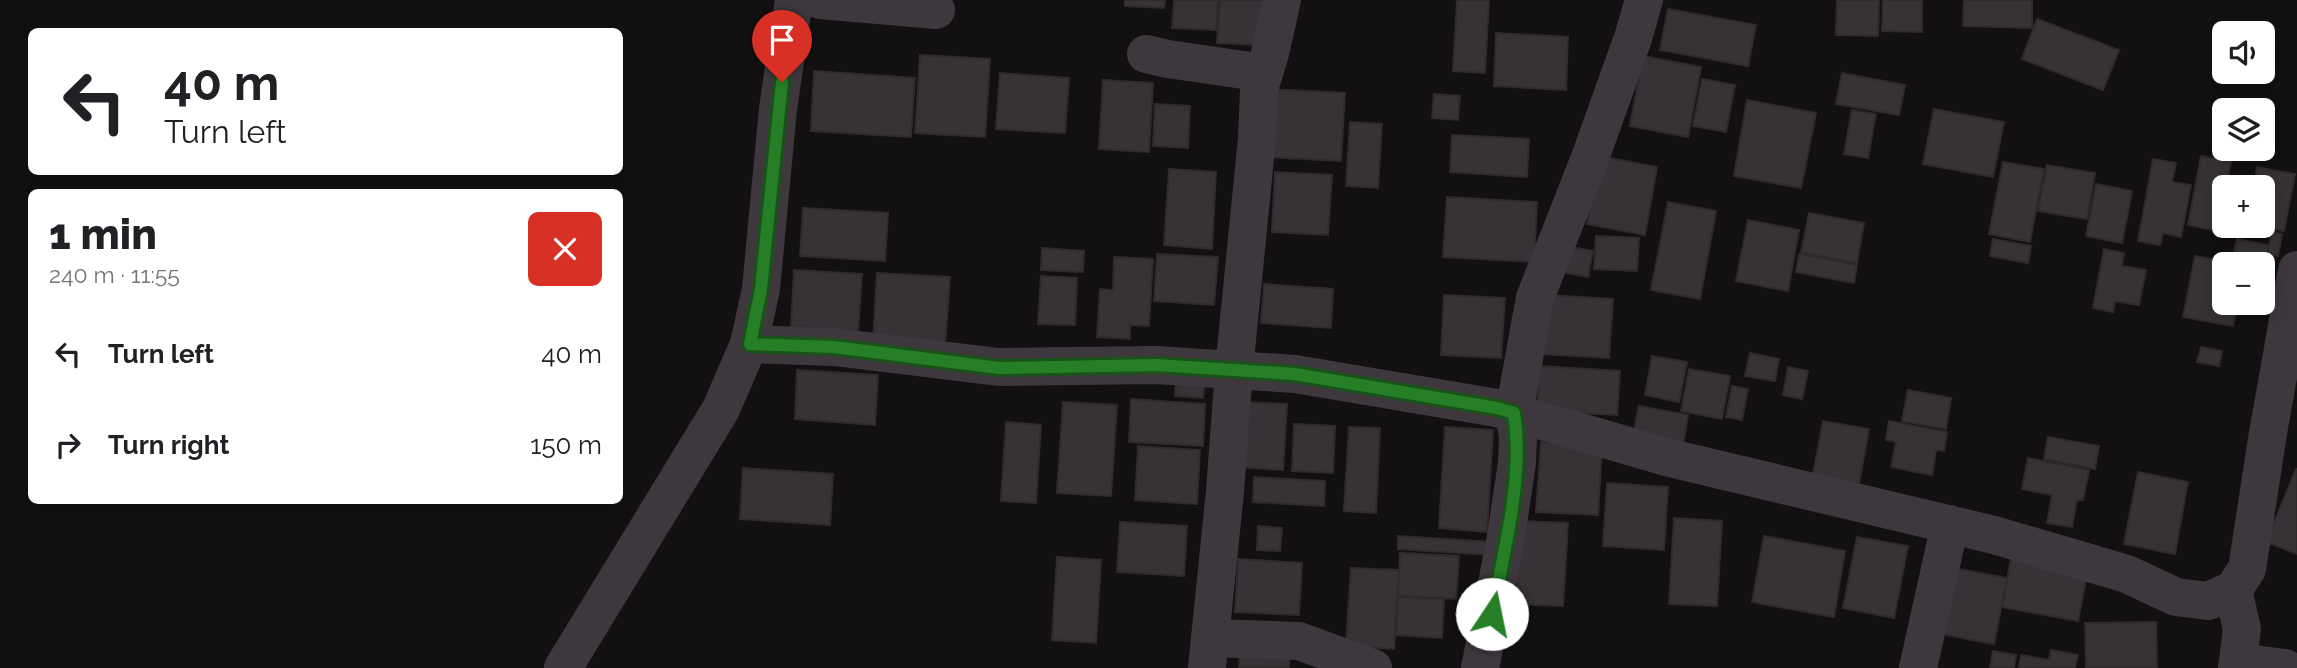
<!DOCTYPE html>
<html lang="en">
<head>
<meta charset="utf-8">
<style>
	:root { --surface:#fff; --page:#f2f2f2; --text:#202124; --muted:#757577 }
	body { margin:0; font-family:Raleway,sans-serif; background:var(--page); color:var(--text); height:100vh; display:flex; flex-direction:column; font-size:26px; white-space:nowrap }
	* { box-sizing:border-box; margin:0 }
	p { font-size:23px; color:var(--muted) }
	.icon { flex:none; width:38px; height:38px; fill:none; stroke:currentColor; stroke-width:2; stroke-linecap:round; stroke-linejoin:round }
	.map { position:relative; flex:1; overflow:hidden }
	.sheet { position:absolute; left:28px; top:189px; width:595px; height:315px; display:flex; flex-direction:column; background:var(--surface); border-radius:10px; box-shadow:0 4px 18px #0003 }
	.sheet>* { flex:none }
	.hud { position:absolute; left:28px; top:28px; width:595px; height:147px; border-radius:10px; box-shadow:0 4px 18px #0003; background:#fff; color:var(--text); overflow:hidden }
	.controls { position:absolute; left:2212px; top:21px; display:grid; gap:14px }
	.controls a { display:grid; place-items:center; width:63px; height:63px; border-radius:10px; background:var(--surface); box-shadow:0 4px 18px #0003; font-size:35px }
	.pin { position:absolute; display:grid; place-items:center; width:60px; height:60px; color:#fff; margin:-72px -30px; border-radius:50% 50% 50% 0; rotate:-45deg; box-shadow:0 0 7px #0007 }
	.pin .icon { rotate:45deg }
	.me { position:absolute; width:77px; margin:-38px; rotate:11deg; stroke-linejoin:round; filter:drop-shadow(0 0 5px #0008) }
	.turn { display:flex; align-items:center; gap:24px; height:147px; padding:0 21px; font-size:32px }
	.turn .icon { width:91px; height:91px; stroke-width:2.5 }
	.turn b { display:block; font-size:49px; line-height:60px }
	.round { display:grid; place-items:center; flex:none; width:74px; height:74px; border-radius:10px; background:var(--page) }
	.overview { display:flex; align-items:center; justify-content:space-between; height:119px; padding:0 21px }
	h1 { font-size:42px; font-weight:800; line-height:52px }
	ul { padding:0; list-style:none }
	li { display:flex; align-items:center; gap:21px; height:91px; padding:0 21px }
	li div { flex:1 }
	li b { display:block; font-size:26px }
	li em { font-style:normal }
	.map>svg:first-child { display:block }
</style>
</head>
<body>
<div class="map">
<svg width="2297" height="668" viewBox="0 0 2297 668">
	<rect width="100%" height="100%" fill="#121011"/>
	<!-- building -->
	<g fill="#373236" stroke="#2e2a2d" stroke-width="2">
		<path d="M1125,0H1165L1164,8L1125,6Z"/>
		<path d="M1174,0H1218L1216,30L1172,28Z"/>
		<path d="M1220,0H1263L1261,45L1217,43Z"/>
		<path d="M1457,0H1489L1485,73L1453,71Z"/>
		<path d="M1837,0H1879L1878,36L1836,35Z"/>
		<path d="M1883,0H1922V32L1882,31Z"/>
		<path d="M1964,0H2032V28L1963,26Z"/>
		<path d="M1668,9L1756,25L1748,66L1660,50Z"/>
		<path d="M2037,19L2119,50L2103,90L2022,59Z"/>
		<path d="M1496,33L1568,37L1566,90L1494,86Z"/>
		<path d="M920,55L990,59L985,137L915,133Z"/>
		<path d="M1643,56L1701,67L1688,137L1630,126Z"/>
		<path d="M814,71L915,78L911,137L811,131Z"/>
		<path d="M1000,73L1069,78L1065,133L996,129Z"/>
		<path d="M1842,73L1905,85L1899,115L1836,104Z"/>
		<path d="M1702,79L1735,85L1726,132L1693,126Z"/>
		<path d="M1103,80L1153,83L1149,152L1099,149Z"/>
		<path d="M1269,89L1345,93L1341,161L1264,157Z"/>
		<path d="M1434,94L1460,96L1458,120L1432,118Z"/>
		<path d="M1747,100L1816,113L1801,188L1734,176Z"/>
		<path d="M1155,104L1190,106L1188,148L1153,146Z"/>
		<path d="M1934,109L2004,122L1993,177L1923,164Z"/>
		<path d="M1852,110L1876,114L1868,158L1844,154Z"/>
		<path d="M1350,122L1382,124L1378,188L1346,186Z"/>
		<path d="M1452,135L1529,139L1527,177L1450,172Z"/>
		<path d="M1599,156L1657,167L1645,235L1587,224Z"/>
		<path d="M2201,156L2231,162L2226,187H2224L2218,231L2188,225Z"/>
		<path d="M2153,159L2176,163L2172,182L2191,185L2181,237L2163,233L2160,245L2138,241Z"/>
		<path d="M2003,162L2044,169L2030,242L1989,234Z"/>
		<path d="M2047,165L2095,173L2087,219L2038,211Z"/>
		<path d="M2257,167L2295,174L2284,231L2257,226H2263V187H2254Z"/>
		<path d="M1169,169L1216,172L1212,249L1164,245Z"/>
		<path d="M1275,172L1332,175L1328,235L1272,232Z"/>
		<path d="M2096,184L2132,191L2122,243L2086,236Z"/>
		<path d="M1447,197L1537,202L1534,262L1443,257Z"/>
		<path d="M1668,202L1716,211L1700,299L1651,290Z"/>
		<path d="M803,208L888,213L885,261L800,256Z"/>
		<path d="M1809,213L1864,223L1857,263L1801,253Z"/>
		<path d="M1748,220L1799,230L1788,291L1736,281Z"/>
		<path d="M2272,232L2282,234L2278,256L2267,254Z"/>
		<path d="M1596,236L1639,238L1637,271L1594,269Z"/>
		<path d="M1993,239L2031,246L2028,263L1990,256Z"/>
		<path d="M2237,239L2268,245L2265,266L2263,264L2232,261Z"/>
		<path d="M1566,246L1593,251L1588,277L1561,272Z"/>
		<path d="M1042,248L1084,251L1083,272L1041,270Z"/>
		<path d="M2104,249L2124,253L2122,266L2146,270L2139,305L2115,301L2113,312L2093,308Z"/>
		<path d="M1157,254L1218,257L1214,305L1154,301Z"/>
		<path d="M1799,254L1857,265L1854,283L1796,272Z"/>
		<path d="M2195,256L2239,264H2224V303H2238L2233,326L2183,317Z"/>
		<path d="M1114,257L1153,259L1149,326L1130,325V339L1097,337L1100,289L1113,290Z"/>
		<path d="M794,270L862,274L858,331L791,327Z"/>
		<path d="M877,273L950,277L945,346L873,342Z"/>
		<path d="M1041,276L1077,278L1075,325L1038,324Z"/>
		<path d="M1264,284L1333,289L1331,328L1261,323Z"/>
		<path d="M1444,295L1505,298L1501,358L1441,355Z"/>
		<path d="M1546,295L1613,299L1609,358L1542,354Z"/>
		<path d="M2201,347L2222,351L2219,366L2197,362Z"/>
		<path d="M1750,353L1779,359L1775,381L1745,376Z"/>
		<path d="M1652,356L1687,362L1679,402L1645,395Z"/>
		<path d="M1540,366L1620,371L1617,415L1537,411Z"/>
		<path d="M1788,367L1808,371L1802,399L1783,395Z"/>
		<path d="M1689,369L1730,376L1722,419L1681,411Z"/>
		<path d="M797,370L878,375L875,425L795,419Z"/>
		<path d="M1176,378L1205,380L1203,398L1175,396Z"/>
		<path d="M1732,386L1748,389L1742,420L1726,417Z"/>
		<path d="M1908,390L1951,398L1946,429L1902,421Z"/>
		<path d="M1131,399L1205,404L1203,446L1129,442Z"/>
		<path d="M1063,402L1117,405L1111,496L1057,493Z"/>
		<path d="M1240,402L1287,404L1283,470L1236,467Z"/>
		<path d="M1639,406L1688,415L1683,445L1633,435Z"/>
		<path d="M1823,421L1869,429L1859,484L1813,475Z"/>
		<path d="M1889,421L1947,432L1944,451L1936,450L1932,475L1891,467L1896,442L1886,440Z"/>
		<path d="M1006,422L1041,425L1036,503L1001,501Z"/>
		<path d="M1294,424L1335,426L1333,473L1292,471Z"/>
		<path d="M1349,427L1380,428L1376,513L1344,511Z"/>
		<path d="M1445,427L1493,430L1487,532L1439,528Z"/>
		<path d="M2048,437L2099,446L2095,469L2044,459Z"/>
		<path d="M1541,442L1602,446L1598,515L1536,512Z"/>
		<path d="M1138,446L1200,450L1197,504L1135,500Z"/>
		<path d="M2028,458L2089,470L2083,500H2077L2072,527L2047,523L2052,495L2022,489Z"/>
		<path d="M743,468L833,474L830,525L740,519Z"/>
		<path d="M2296,469H2297V554L2266,542Z"/>
		<path d="M2138,472L2188,482L2175,554L2124,544Z"/>
		<path d="M1254,477L1325,481L1324,506L1253,502Z"/>
		<path d="M1607,483L1668,487L1664,550L1603,546Z"/>
		<path d="M1674,518L1722,521L1717,606L1669,604Z"/>
		<path d="M1520,521L1568,523L1563,606L1515,604Z"/>
		<path d="M1120,522L1187,526L1184,576L1117,572Z"/>
		<path d="M1258,526L1282,528L1280,551L1257,550Z"/>
		<path d="M1398,536L1493,542L1492,555L1398,549Z"/>
		<path d="M1764,536L1845,551L1834,617L1752,602Z"/>
		<path d="M1857,537L1908,546L1894,618L1843,608Z"/>
		<path d="M1400,553L1459,556L1456,599L1398,596Z"/>
		<path d="M2012,554L2088,569L2078,621L2002,607Z"/>
		<path d="M1057,557L1101,560L1096,643L1052,640Z"/>
		<path d="M1238,559L1302,563L1299,615L1235,612Z"/>
		<path d="M1948,567L2007,578L1994,644L1936,633Z"/>
		<path d="M1351,568L1399,570L1394,649L1346,646Z"/>
		<path d="M1398,597L1444,599L1442,638L1396,635Z"/>
		<path d="M2156,622L2157,668H2086L2085,623Z"/>
		<path d="M1240,648L1290,651L1289,668H1239Z"/>
		<path d="M2051,650L2078,655L2075,668H2019L2021,655L2049,660Z"/>
		<path d="M1993,651L2016,655L2014,668H1990Z"/>
	</g>
	<g fill="none" stroke-linecap="round" stroke-linejoin="round">
		<!-- minor -->
		<g stroke="#3e383e" stroke-width="38">
			<path d="M820,0L936,10"/>
			<path d="M1146,54L1168,59L1264,73"/>
			<path d="M749,344L834,347L999,367L1156,365L1295,374L1497,408L1670,458L1994,535L2127,574L2176,597L2208,601L2233,590L2247,569L2268,433L2297,270"/>
			<path d="M2233,590L2242,629L2237,668"/>
			<path d="M1210,638L1299,641L1373,668"/>
			<path d="M2238,662L2285,668"/>
			<path d="M563,668L721,409L749,344L761,289L778,109L794,0"/>
			<path d="M1207,668L1225,491L1234,370L1257,138L1259,89L1270,53L1282,0"/>
			<path d="M1480,668L1505,543L1517,463L1518,436L1514,413L1535,298L1590,158L1633,38L1644,0"/>
			<path d="M1918,668L1950,524"/>
		</g>
	</g>
	<g fill="none" stroke-linecap="round" stroke-linejoin="round">
		<defs>
			<path id="route" d="M782,82L761,289L750,344L834,347L999,368L1156,365L1295,374L1497,408L1514,413C1524,478 1504,550 1492,614"/>
		</defs>
		<!-- route casing -->
		<use href="#route" stroke="#195319" stroke-width="18"/>
		<!-- route -->
		<use href="#route" stroke="#267f26" stroke-width="12"/>
	</g>
</svg>
<div class="controls">
<a><svg class="icon" aria-label="sound" viewBox="0 0 24 24"><path d="M4 9h4l5-4v14l-5-4H4zM17 9q2 3 0 6"/></svg></a>
<a><svg class="icon" aria-label="layers" viewBox="0 0 24 24"><path d="M12 4l9 5-9 5-9-5zM3 14l9 5 9-5"/></svg></a>
<a>+</a>
<a>−</a>
</div>
<div class="pin" style="left:782px;top:82px;background:#d93025"><svg class="icon" aria-label="arrive" viewBox="0 0 24 24"><path d="M6 21V4h12l-3 4 3 4H6"/></svg></div>
<svg class="me" style="left:1492px;top:614px" viewBox="-20 -20 40 40"><circle r="19" fill="#fff"/><path d="M0-13L10 11 0 6-10 11z" fill="#267f26"/></svg>
<div class="hud">
<div class="turn"><svg class="icon" aria-label="left" viewBox="0 0 24 24"><path d="M17 20v-9H6M10 6l-5 5 5 5"/></svg><div><b>40 m</b>Turn left</div></div>
</div>
<section class="sheet">
<div class="overview"><div><h1>1 min</h1><p>240 m · 11:55</p></div><a class="round" style="background:#d93025;color:#fff"><svg class="icon" aria-label="close" viewBox="0 0 24 24"><path d="M6 6l12 12M18 6L6 18"/></svg></a></div>
<ul>
<li><svg class="icon" aria-label="left" viewBox="0 0 24 24"><path d="M17 20v-9H6M10 6l-5 5 5 5"/></svg><div><b>Turn left</b></div><em>40 m</em></li>
<li><svg class="icon" aria-label="right" viewBox="0 0 24 24"><path d="M7 20v-9h11M14 6l5 5-5 5"/></svg><div><b>Turn right</b></div><em>150 m</em></li>
</ul>
</section>
</div>
</body>
</html>
